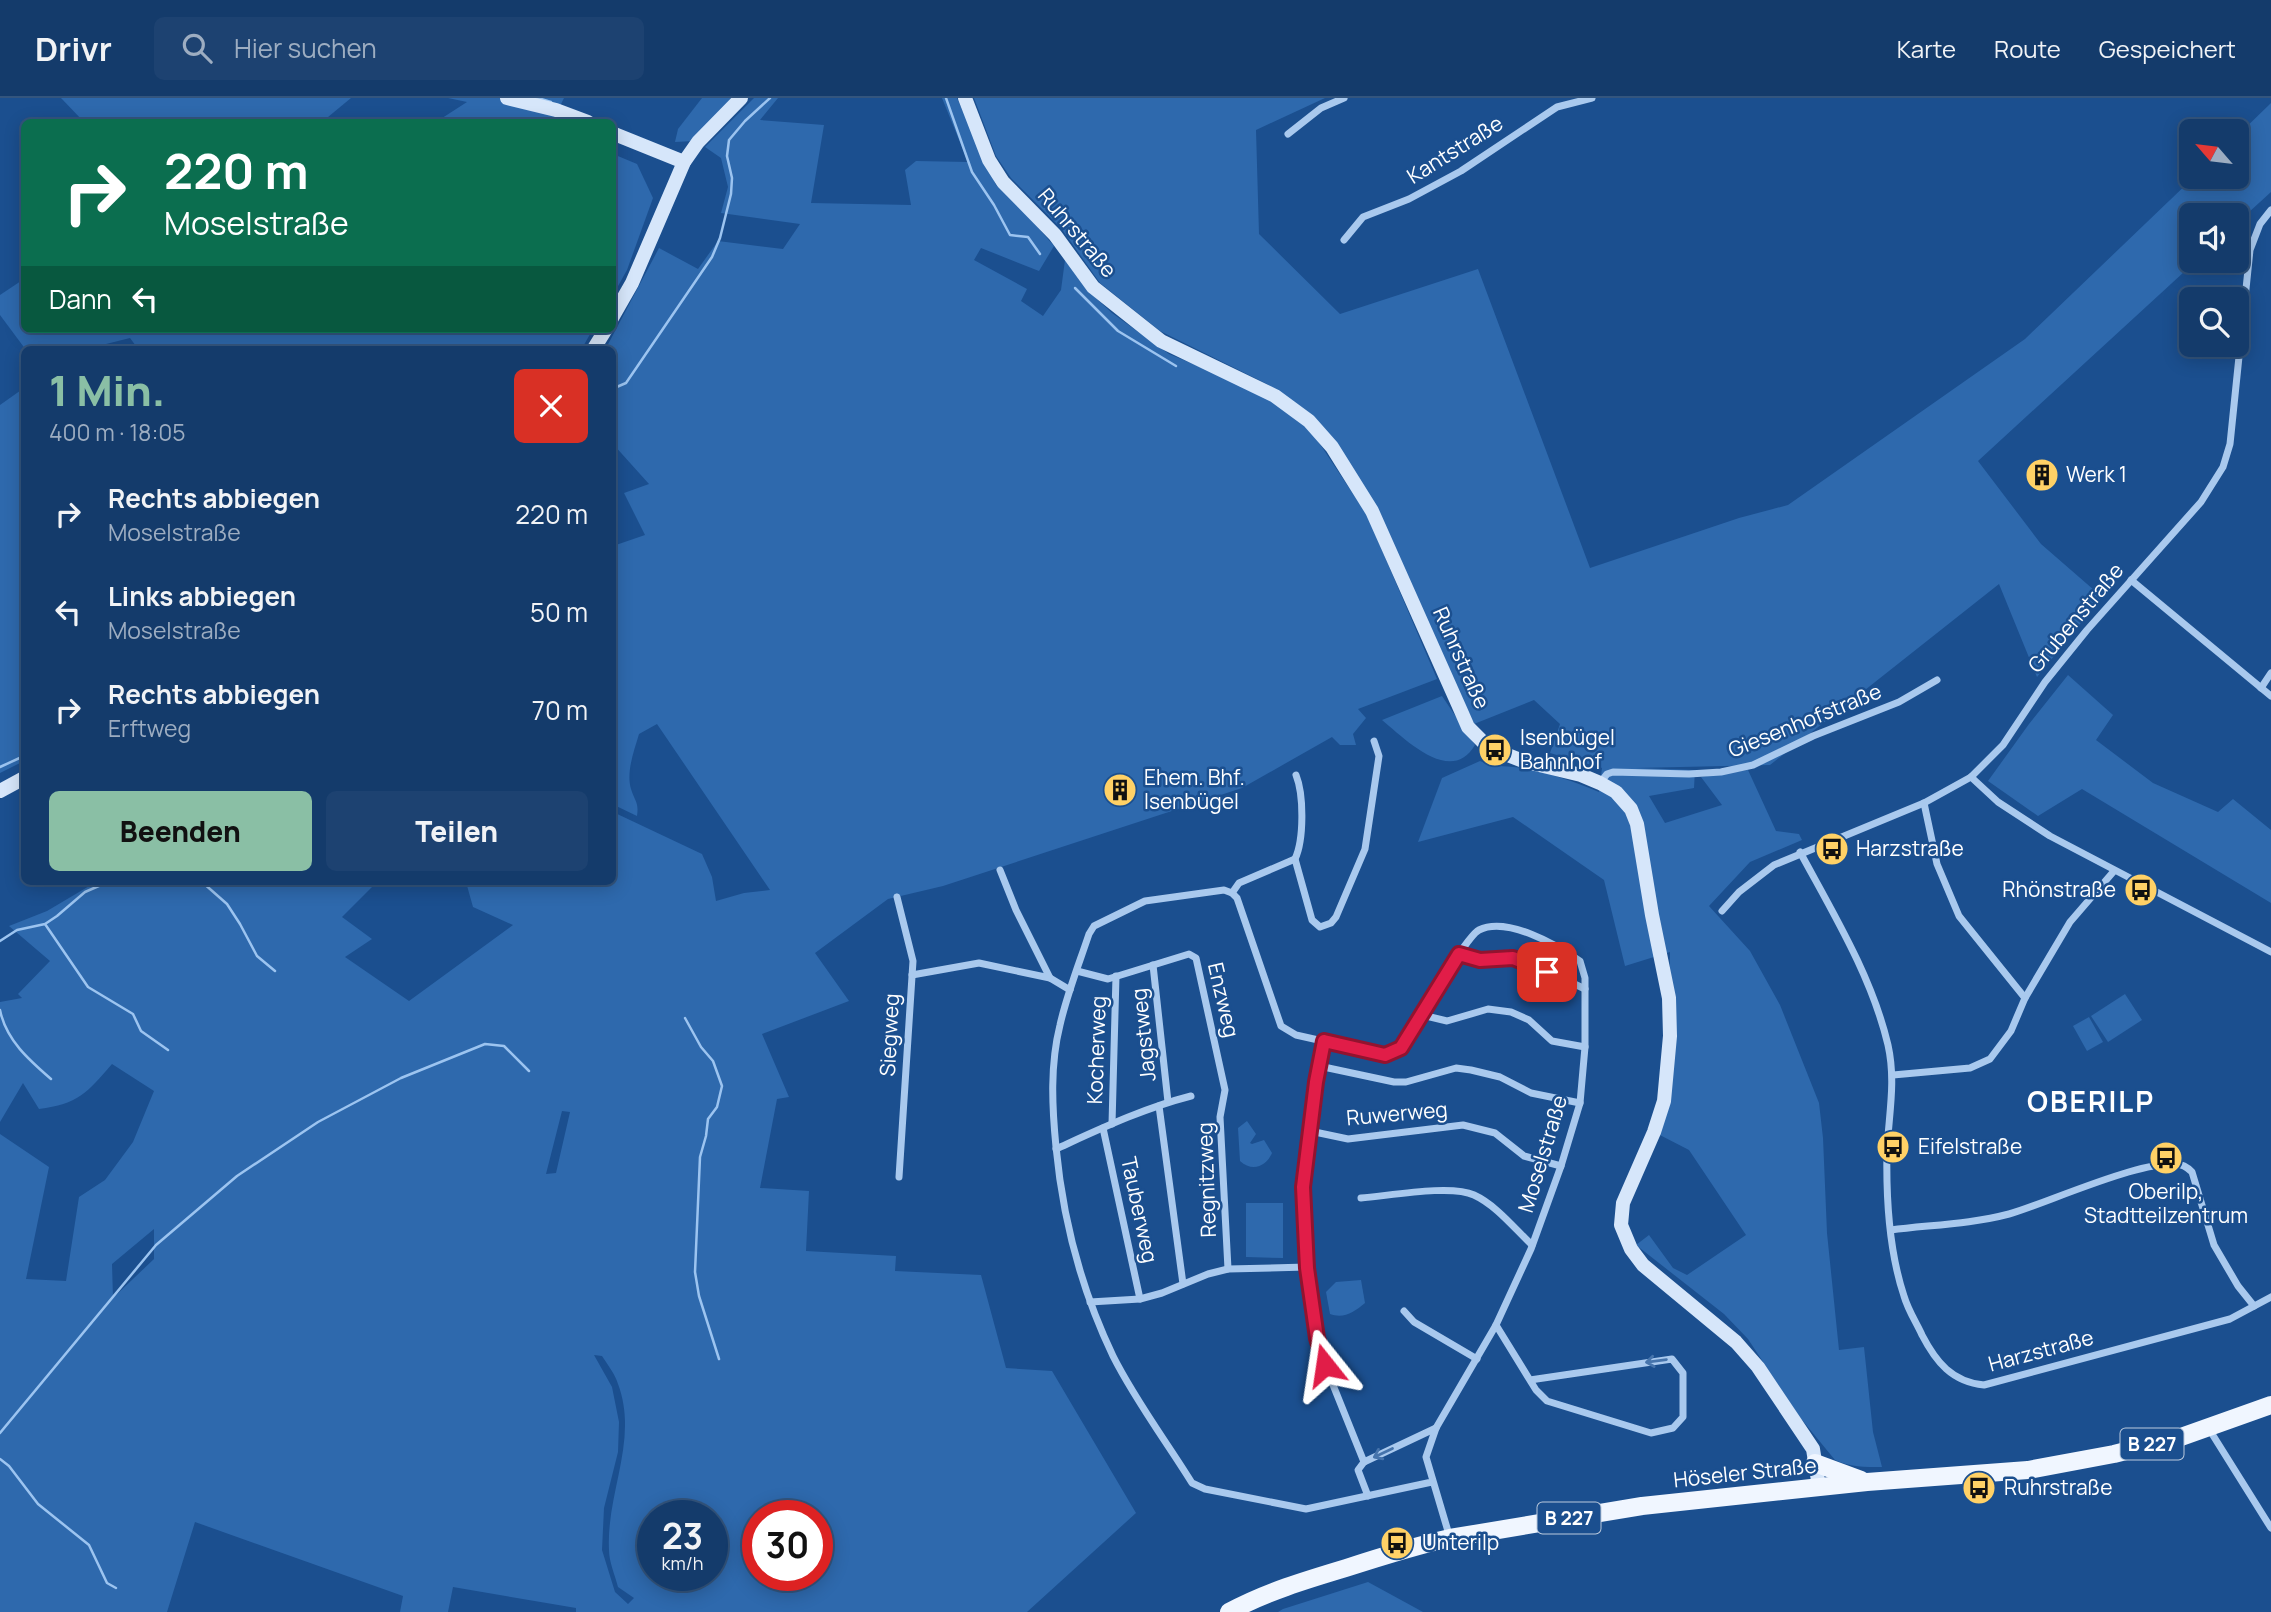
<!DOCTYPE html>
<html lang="de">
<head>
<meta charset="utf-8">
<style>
	:root { --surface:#143b6b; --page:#1d4271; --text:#f1f3f6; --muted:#9dadc1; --line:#33557e; --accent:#8abfa5 }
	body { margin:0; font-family:Manrope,sans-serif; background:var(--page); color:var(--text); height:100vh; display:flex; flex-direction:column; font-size:26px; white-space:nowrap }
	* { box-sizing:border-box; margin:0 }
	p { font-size:23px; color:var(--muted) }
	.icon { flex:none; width:38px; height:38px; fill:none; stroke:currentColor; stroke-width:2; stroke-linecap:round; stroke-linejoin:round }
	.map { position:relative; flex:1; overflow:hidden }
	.drawer { position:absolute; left:21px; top:248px; width:595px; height:539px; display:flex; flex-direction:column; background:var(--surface); border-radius:10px; box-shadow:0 4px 18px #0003,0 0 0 2px var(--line) }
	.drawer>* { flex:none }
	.guide { position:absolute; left:21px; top:21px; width:595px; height:214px; border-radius:10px; box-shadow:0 4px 18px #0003,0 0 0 2px var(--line); background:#0b6e4f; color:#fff; overflow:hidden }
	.needle { width:46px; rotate:298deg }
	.fabs { position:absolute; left:2179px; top:21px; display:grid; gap:14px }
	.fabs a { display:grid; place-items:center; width:70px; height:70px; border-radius:10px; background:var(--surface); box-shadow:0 4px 18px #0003,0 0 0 2px var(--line); font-size:35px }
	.speed { position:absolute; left:637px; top:1402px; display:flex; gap:14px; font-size:35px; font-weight:700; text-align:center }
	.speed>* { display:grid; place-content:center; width:91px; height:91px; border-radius:50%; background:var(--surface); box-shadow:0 4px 18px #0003,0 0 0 2px var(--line); line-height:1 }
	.speed small { font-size:18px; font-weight:400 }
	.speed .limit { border:10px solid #d22; background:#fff; color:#111 }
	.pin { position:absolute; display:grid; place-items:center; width:60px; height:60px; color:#fff; margin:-30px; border-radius:14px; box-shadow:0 4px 10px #0006 }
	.me { position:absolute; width:77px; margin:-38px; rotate:345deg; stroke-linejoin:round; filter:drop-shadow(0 0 5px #0008) }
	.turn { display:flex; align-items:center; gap:24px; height:147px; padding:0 28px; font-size:32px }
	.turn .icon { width:91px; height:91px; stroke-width:2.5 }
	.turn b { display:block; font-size:49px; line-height:60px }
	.then { display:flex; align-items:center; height:66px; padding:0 28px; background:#0003; gap:14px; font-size:26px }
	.round { display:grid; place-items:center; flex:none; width:74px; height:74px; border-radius:10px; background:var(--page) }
	.head { display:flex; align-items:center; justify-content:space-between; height:119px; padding:0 28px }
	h1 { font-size:42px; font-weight:800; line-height:52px; color:var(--accent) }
	.button { display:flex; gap:14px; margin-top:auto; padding:14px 28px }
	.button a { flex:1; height:80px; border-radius:10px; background:var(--accent); color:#111; font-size:28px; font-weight:800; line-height:80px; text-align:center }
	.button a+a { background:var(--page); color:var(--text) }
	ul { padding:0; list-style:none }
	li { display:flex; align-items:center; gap:21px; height:98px; padding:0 28px }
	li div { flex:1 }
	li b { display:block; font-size:26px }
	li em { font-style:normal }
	header { display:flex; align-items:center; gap:42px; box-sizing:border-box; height:98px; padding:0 35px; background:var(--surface); border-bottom:2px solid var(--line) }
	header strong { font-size:33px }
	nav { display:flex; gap:38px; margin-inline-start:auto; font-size:24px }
	.search { width:490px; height:63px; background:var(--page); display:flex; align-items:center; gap:18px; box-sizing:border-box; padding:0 24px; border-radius:10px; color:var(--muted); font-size:26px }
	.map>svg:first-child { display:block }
</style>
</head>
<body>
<header>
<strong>Drivr</strong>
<div class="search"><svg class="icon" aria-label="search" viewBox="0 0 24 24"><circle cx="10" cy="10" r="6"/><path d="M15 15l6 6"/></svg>Hier suchen</div>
<nav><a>Karte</a><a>Route</a><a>Gespeichert</a></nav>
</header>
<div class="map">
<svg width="2271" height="1514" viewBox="0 0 2271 1514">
	<rect width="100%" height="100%" fill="#1b4f8f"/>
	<!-- green -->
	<g fill="#2e69ad" fill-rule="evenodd">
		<path d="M61,0H351L322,24H84Z"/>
		<path d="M448,0H564L561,6L566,24H436L467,4Z"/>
		<path d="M702,0H735L694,43L675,44L678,31Z"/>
		<path d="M754,0H778L760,22L824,27L811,105L911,107L905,72L916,63L968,64L942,0H957L996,87L1027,117L1054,148L1039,173L981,150L974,162L1027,191L1021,203L1043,218L1061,192L1065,162L1086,191L1112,215L1169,256L1234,283L1273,303L1312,334L1367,417L1437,581L1358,611L1366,620L1353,636L1356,647H1340L1332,639L1242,690L943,788L888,801L815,855L849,903L762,936L789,999L777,1001L760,1090L809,1093L806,1153L896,1158L895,1173L981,1177L1006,1270L1052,1273L1136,1415L1027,1514H576V1510L453,1489L448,1514H400L403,1498L195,1424L167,1514H0V1036L49,1069L26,1181L66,1183L79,1099L105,1082L133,1044L154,993L112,966C87,995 78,1006 39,1011L23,985L0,1024V904L22,900L18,896L50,863L9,828L47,813L96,784H366L372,789L342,819L372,841L345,859L409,903L513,827L473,809L466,784H612L613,714L702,756L712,779L716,803L744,795L770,792L657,626L639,636C634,653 626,674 631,691C635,704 639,704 637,718L612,706L613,448L645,437L624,395L649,386L613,346L612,252H605L659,150L698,171L718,143L783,151L800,126L721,115L728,89L721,60L705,49ZM562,1013L570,1014L556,1075L546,1076ZM154,1131V1161L113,1200L112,1166ZM594,1257L602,1258C607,1266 615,1276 618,1286C639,1342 606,1395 609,1452C609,1464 615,1477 618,1489L634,1500L628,1506L615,1494L602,1452L604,1410L618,1354L619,1324L612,1289ZM653,1418H712V1477H653ZM758,1418H817V1477H758Z"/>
		<path d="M974,0H1325L1256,32L1259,136L1340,216L1478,171L1590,470L1739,420L1788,407L2025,241L2194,79H2236L2237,38L2271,5V94L2237,125L2236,117H2191V163H2196L1978,363L2041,446L2102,499L2037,579L1999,486L1770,667L1636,670L1695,672L1694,690L1649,698L1665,725L1722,707L1701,679L1748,672L1776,733L1799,736L1802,742L1750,764L1709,808L1750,853L1780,907L1819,1005L1823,1040L1827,1135L1839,1252L1864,1249L1873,1334L1882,1369C1865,1369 1849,1369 1835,1362L1798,1317L1748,1241L1724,1216L1636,1147L1649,1137L1673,1170L1687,1177L1746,1137L1689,1052L1654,1034L1669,900L1670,854L1625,868L1604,782L1513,719L1418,744L1442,680L1480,663C1495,669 1508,668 1524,670C1550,675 1575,684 1599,694L1602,670L1550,655L1560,626L1534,602L1474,626L1378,413L1330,337L1307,313L1267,286L1160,233L1100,185L1061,130L1011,80L996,58Z"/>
		<path d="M613,56L637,66L653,100L627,172L613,197Z"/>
		<path d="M24,181V231H593L581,252H139L130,240L82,252H26L0,217V197Z"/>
		<path d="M24,290V663L0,675V307Z"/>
		<path d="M2068,577L2113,617L2096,642L2153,685L2218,714L2233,701L2271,732V805L2082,691L2038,718L1988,683L2029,626Z"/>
		<path d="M1442,598L1475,647C1451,688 1405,641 1382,622Z"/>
		<path d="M2125,896L2142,922L2108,944L2091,918Z"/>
		<path d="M2089,919L2103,944L2087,953L2073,928Z"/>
		<path d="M1247,1023L1256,1036L1250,1045L1252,1046L1264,1042L1272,1055C1266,1069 1252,1074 1240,1063L1238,1030Z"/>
		<path d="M1246,1105H1283V1160L1246,1159Z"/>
		<path d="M1361,1182L1365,1205C1354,1214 1344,1221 1330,1216L1326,1194L1336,1184Z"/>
		<path d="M1368,1484L1423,1514H1278L1283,1511Z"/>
	</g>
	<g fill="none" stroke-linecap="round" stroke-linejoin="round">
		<!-- stream -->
		<g stroke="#9cc4f0" stroke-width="2.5">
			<path d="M538,0L551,4"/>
			<path d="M946,0L972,74L994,107L1010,137L1028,139L1040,156"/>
			<path d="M1075,190L1118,233L1176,268"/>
			<path d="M612,291L626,285L712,159L720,140L731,96L732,80L727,58L729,42L745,23L770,0"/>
			<path d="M0,669L24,658"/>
			<path d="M202,784L227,806L240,826L257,858L275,873"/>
			<path d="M45,826L88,889L133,916L141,933L168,952"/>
			<path d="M0,843L17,832L45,826L57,818L85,794L108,784"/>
			<path d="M0,912C6,942 29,962 51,981"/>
			<path d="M685,920L701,949L713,963L722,988L717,1009L708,1021L706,1038L700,1059L695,1174L699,1198L719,1261"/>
			<path d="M0,1335L156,1147L237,1078L318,1024L401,980L485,946L504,948L529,973"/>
			<path d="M0,1361L9,1368L38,1406L89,1447L107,1485L116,1490"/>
		</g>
		<!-- street -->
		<g stroke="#a9c9ee" stroke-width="7">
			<path d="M1288,36L1321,10L1344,0"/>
			<path d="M1344,142L1363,119L1409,101L1461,73L1557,9L1592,0"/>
			<path d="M2131,482L2271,598"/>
			<path d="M2261,590L2271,575"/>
			<path d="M1296,677C1304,697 1304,742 1295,761L1312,822L1320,829L1331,825L1336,819L1365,751L1379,658L1374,643"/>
			<path d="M1971,679L1998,704L2050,738L2271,854"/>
			<path d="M1600,685L1607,676L1613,674L1689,676L1721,674L1753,667L1813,638L1899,604L1937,582"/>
			<path d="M1924,705L1937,766L1959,818L2025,900"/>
			<path d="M1800,754C1833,815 1872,879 1888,947C1896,983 1889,1015 1887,1052C1886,1099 1889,1153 1904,1198C1908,1212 1916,1224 1922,1237C1936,1264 1952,1284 1984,1287L2230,1221L2271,1199"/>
			<path d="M1000,772L1016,812L1050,880"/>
			<path d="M1232,795L1239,785L1295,761"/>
			<path d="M897,799L913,863L899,1079"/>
			<path d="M1722,813L1739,794L1774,767L1924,705L1971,679L2003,647L2045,584L2087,532L2201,404L2223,369L2230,346L2250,152L2260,126L2271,112"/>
			<path d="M1459,856L1480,862L1513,860L1524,862L1585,891"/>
			<path d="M1153,867L1168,1004"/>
			<path d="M1077,873L1108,881L1189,856L1196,860L1225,992L1220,1019L1228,1171"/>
			<path d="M912,877L979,865L1050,880L1070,892"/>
			<path d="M1422,917L1447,923L1488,911L1511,914L1529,922L1552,943L1585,949"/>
			<path d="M1324,943L1314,1000L1303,1089L1307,1169L1317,1240L1325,1267L1364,1364"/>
			<path d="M1319,968L1394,984H1406L1456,970L1471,972L1500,979L1531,995L1580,1005"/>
			<path d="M1893,977L1970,970L1990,961L2011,933L2025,900L2070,824L2114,773"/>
			<path d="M1159,1008L1183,1186"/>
			<path d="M1112,1026L1116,878"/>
			<path d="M1103,1030L1140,1201"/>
			<path d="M1310,1033L1348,1041L1463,1027L1495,1035L1524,1058L1561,1068"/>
			<path d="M1056,1051C1100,1031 1144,1010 1191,998"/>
			<path d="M1361,1100C1388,1098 1451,1086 1474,1097C1496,1107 1515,1131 1532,1147"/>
			<path d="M1891,1132C1930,1127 1971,1126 2009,1116C2043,1107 2155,1055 2184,1068C2186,1069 2190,1072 2192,1074L2214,1147L2238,1188L2254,1208"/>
			<path d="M1090,1204L1140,1201L1162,1195L1208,1176L1228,1171L1307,1169"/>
			<path d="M1404,1213L1414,1224L1477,1261"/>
			<path d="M1496,1227L1536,1292L1547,1303L1651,1335L1673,1330L1683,1319V1275L1672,1261L1530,1282"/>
			<path d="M2209,1331L2271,1430"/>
			<path d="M1432,1384L1306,1411L1205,1391L1192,1385C1166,1343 1135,1302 1113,1258C1081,1191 1063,1123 1056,1049C1052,1008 1050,967 1060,927C1067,896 1079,866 1089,836L1094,828L1145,803L1224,792L1232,795L1237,800L1281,928L1296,937L1385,957L1401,950C1413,931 1465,839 1479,832C1507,818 1557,847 1580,863L1585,880V949L1580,1005L1561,1068L1531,1151L1496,1227L1436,1330L1426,1359L1450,1440"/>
			<path d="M1368,1398L1358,1372L1364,1364L1436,1330"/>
		</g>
		<!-- secondary -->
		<g stroke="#d6e6fa" stroke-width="14">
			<path d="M507,0L556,12L588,24"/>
			<path d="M965,0L989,62L1003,84L1055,137L1093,189L1161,243L1275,298L1309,323L1332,349L1372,413L1461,613L1468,629L1486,647L1495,652L1523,663L1581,677L1600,685L1616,694L1631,711L1637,726L1652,817L1669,900L1670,938L1664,1003L1654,1034L1623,1105L1621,1127L1631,1151L1643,1167L1736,1244L1758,1269L1813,1351L1819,1389"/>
			<path d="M612,35L684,64"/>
			<path d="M612,220L632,185L684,64L698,44L741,0"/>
			<path d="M593,252L606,231"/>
			<path d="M0,693L24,680"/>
		</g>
		<!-- primary -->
		<g stroke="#f0f6ff" stroke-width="18">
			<path d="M1815,1365L1861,1382"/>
			<path d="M1229,1514C1266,1494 1306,1482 1346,1470C1380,1459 1415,1448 1450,1440L1642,1408L1867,1384L2028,1372L2114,1356L2181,1339L2271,1307"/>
		</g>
	</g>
	<!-- one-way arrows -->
	<defs><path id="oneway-shaft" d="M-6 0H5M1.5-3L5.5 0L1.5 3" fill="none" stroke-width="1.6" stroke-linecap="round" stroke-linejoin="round" transform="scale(1.75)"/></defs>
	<g stroke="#4674ac">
		<use href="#oneway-shaft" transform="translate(1656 1263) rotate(172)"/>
		<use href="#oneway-shaft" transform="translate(1383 1355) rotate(155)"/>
	</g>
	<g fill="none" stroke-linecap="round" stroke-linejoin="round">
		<defs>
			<path id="route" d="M1325,1267L1317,1240L1307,1170L1303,1089L1316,984L1324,943L1385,957L1401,950L1459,856L1480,862L1513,860L1547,874"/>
		</defs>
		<!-- route casing -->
		<use href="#route" stroke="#92132f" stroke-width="18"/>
		<!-- route -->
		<use href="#route" stroke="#e11d48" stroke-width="12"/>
	</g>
	<!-- icons -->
	<defs>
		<symbol id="building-disc" viewBox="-11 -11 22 22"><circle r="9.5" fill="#ffd166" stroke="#1b4f8f"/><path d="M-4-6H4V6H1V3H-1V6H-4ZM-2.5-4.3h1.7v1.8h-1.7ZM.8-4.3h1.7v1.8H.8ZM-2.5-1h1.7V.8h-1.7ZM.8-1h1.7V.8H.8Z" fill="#111"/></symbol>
		<symbol id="bus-disc" viewBox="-11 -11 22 22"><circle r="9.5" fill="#ffd166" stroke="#1b4f8f"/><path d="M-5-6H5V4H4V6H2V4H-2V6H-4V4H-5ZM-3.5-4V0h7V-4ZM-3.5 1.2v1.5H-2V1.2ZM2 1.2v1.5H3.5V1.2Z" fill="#111"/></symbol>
	</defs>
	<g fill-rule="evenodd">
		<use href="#building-disc" x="2023" y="358" width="38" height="38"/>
		<use href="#bus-disc" x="1476" y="633" width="38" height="38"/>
		<use href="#building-disc" x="1101" y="673" width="38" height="38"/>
		<use href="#bus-disc" x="1813" y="732" width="38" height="38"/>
		<use href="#bus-disc" x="2122" y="773" width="38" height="38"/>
		<use href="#bus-disc" x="1874" y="1030" width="38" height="38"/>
		<use href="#bus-disc" x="2147" y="1041" width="38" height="38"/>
		<use href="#bus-disc" x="1960" y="1371" width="38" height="38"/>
		<use href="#bus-disc" x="1378" y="1426" width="38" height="38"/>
	</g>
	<g text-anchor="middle" stroke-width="5" stroke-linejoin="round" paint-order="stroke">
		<!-- shield labels -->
		<g fill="#1b4f8f" stroke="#bbcadd" stroke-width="2">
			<rect x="2120.5" y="1330.5" width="63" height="31" rx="5"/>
			<rect x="1537.5" y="1404.5" width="63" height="31" rx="5"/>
		</g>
		<g font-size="19" font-weight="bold" fill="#fff">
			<text x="2152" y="1353">B 227</text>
			<text x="1569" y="1427">B 227</text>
		</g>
		<!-- street labels -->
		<g font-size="21" fill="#fff" stroke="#1b4f8f">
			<text transform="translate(1455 52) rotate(-32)" y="7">Kantstraße</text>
			<text transform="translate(1077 135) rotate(50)" y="7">Ruhrstraße</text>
			<text transform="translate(2076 520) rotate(-50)" y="7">Grubenstraße</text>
			<text transform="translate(1461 560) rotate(66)" y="7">Ruhrstraße</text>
			<text transform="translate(1805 623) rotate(-22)" y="7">Giesenhofstraße</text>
			<text transform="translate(1223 902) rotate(77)" y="7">Enzweg</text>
			<text transform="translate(890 937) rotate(-87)" y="7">Siegweg</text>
			<text transform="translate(1144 937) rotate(-96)" y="7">Jagstweg</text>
			<text transform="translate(1097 952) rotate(-88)" y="7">Kocherweg</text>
			<text transform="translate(1397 1016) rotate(-5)" y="7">Ruwerweg</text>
			<text transform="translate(1543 1056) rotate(-73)" y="7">Moselstraße</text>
			<text transform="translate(1207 1082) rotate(-92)" y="7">Regnitzweg</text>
			<text transform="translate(1139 1112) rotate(78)" y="7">Tauberweg</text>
			<text transform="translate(2041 1253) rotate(-15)" y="7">Harzstraße</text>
			<text transform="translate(1745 1375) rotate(-6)" y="7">Höseler Straße</text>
		</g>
		<!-- poi labels -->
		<g font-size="21" fill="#fff" stroke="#1b4f8f" text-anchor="start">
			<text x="2066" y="384">Werk 1</text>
			<text x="1520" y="647">Isenbügel<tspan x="1520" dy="24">Bahnhof</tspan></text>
			<text x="1144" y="687">Ehem. Bhf.<tspan x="1144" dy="24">Isenbügel</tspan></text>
			<text x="1856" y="758">Harzstraße</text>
			<text x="2116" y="799" text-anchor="end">Rhönstraße</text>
			<text x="1918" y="1056">Eifelstraße</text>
			<text x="2166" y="1101" text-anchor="middle">Oberilp,<tspan x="2166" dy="24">Stadtteilzentrum</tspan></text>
			<text x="2004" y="1397">Ruhrstraße</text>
			<text x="1422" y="1452">Unterilp</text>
		</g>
		<!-- district labels -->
		<g font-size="28" font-weight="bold" letter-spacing="2" fill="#fff" stroke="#1b4f8f">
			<text x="2091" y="1014">OBERILP</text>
		</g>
	</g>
</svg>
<div class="fabs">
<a><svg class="needle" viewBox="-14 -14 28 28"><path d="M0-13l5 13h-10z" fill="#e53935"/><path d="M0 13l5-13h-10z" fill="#9dadc1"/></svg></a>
<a><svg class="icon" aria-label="sound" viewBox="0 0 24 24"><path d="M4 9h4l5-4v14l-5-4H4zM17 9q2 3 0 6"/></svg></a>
<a><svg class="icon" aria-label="search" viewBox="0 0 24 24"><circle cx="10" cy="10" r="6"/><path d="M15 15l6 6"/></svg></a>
</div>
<div class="speed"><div>23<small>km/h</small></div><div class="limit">30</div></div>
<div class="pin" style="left:1547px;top:874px;background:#d93025"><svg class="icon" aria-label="arrive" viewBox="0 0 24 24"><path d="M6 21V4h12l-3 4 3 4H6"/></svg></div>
<svg class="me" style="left:1325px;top:1267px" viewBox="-20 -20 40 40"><path d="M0-17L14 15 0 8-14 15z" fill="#e11d48" stroke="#fff" stroke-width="4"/></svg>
<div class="guide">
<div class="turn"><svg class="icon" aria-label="right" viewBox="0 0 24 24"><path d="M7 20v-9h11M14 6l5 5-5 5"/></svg><div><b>220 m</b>Moselstraße</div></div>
<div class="then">Dann<svg class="icon" aria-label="left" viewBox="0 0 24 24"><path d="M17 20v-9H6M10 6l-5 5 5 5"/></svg></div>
</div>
<section class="drawer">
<div class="head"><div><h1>1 Min.</h1><p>400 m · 18:05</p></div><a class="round" style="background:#d93025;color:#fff"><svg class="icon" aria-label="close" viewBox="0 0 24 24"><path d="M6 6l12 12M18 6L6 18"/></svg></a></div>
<ul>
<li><svg class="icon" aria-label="right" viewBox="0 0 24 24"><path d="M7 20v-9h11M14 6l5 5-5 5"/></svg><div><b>Rechts abbiegen</b><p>Moselstraße</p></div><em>220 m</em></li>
<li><svg class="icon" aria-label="left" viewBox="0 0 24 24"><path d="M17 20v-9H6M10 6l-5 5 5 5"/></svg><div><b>Links abbiegen</b><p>Moselstraße</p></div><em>50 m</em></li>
<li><svg class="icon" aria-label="right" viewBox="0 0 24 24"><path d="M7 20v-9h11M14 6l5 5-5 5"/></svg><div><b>Rechts abbiegen</b><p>Erftweg</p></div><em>70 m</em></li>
</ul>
<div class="button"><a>Beenden</a><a>Teilen</a></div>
</section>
</div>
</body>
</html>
